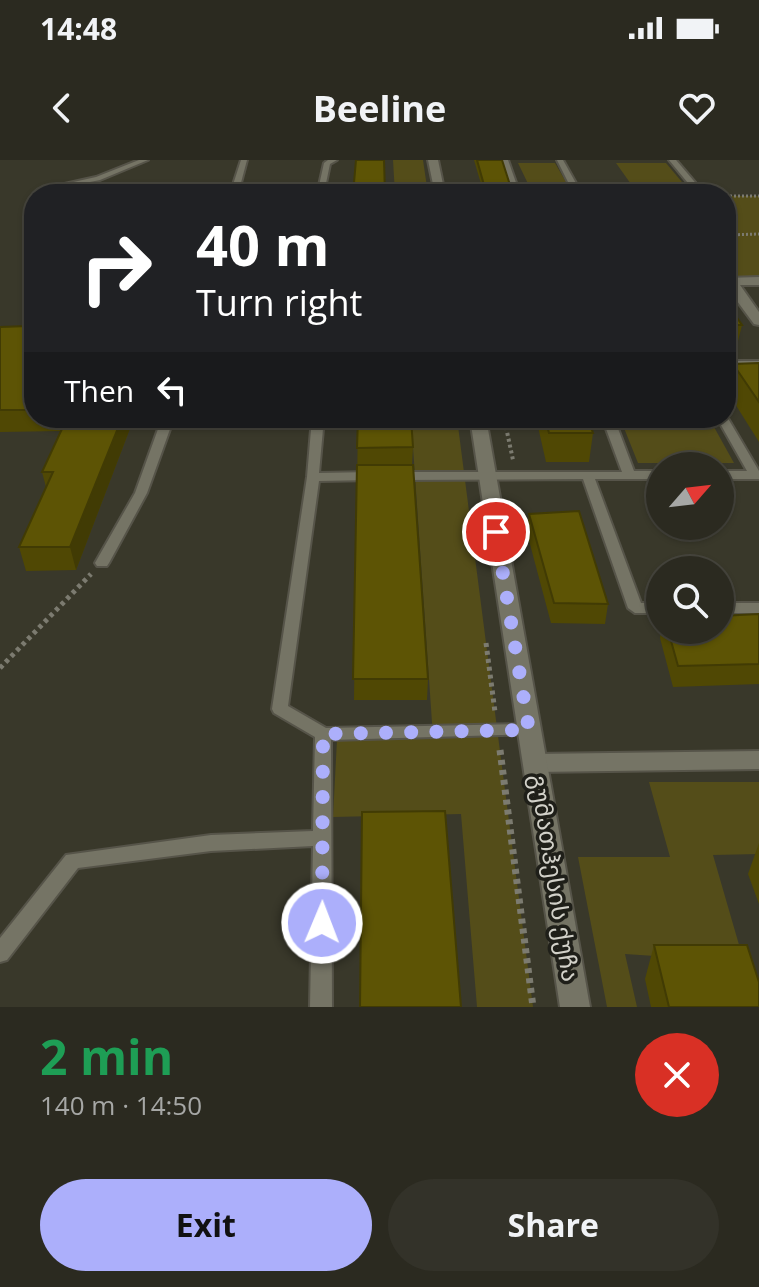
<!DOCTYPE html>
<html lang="en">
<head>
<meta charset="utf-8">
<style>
	:root { --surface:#2b2a20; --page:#333229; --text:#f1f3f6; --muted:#a6a7a5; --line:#47463e; --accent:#acaffb }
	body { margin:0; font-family:"Open Sans","Noto Sans Georgian",sans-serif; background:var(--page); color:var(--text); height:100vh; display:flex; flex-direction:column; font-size:30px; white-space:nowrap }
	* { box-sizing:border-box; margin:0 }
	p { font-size:26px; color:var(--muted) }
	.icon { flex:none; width:44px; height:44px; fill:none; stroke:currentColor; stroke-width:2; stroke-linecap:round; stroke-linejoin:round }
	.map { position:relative; height:847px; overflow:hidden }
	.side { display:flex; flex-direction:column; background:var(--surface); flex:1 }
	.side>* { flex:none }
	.banner { position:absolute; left:24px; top:24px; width:712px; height:244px; border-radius:32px; box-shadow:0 2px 6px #0004,0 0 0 2px var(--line); background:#202124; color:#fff; overflow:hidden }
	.needle { width:52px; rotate:62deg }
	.tools { position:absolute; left:646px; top:292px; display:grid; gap:16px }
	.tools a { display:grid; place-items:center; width:88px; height:88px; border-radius:50%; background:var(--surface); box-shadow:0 2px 6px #0004,0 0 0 2px var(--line); font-size:40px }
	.pin { position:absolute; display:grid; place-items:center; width:68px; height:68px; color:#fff; margin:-34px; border:4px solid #fff; border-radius:50%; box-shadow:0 2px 8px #0007 }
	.me { position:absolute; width:88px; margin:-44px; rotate:1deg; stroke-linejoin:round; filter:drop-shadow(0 0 6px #0008) }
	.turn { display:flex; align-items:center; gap:28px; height:168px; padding:0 40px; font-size:36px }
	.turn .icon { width:104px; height:104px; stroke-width:2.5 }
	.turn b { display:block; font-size:56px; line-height:68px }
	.then { display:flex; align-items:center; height:76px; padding:0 40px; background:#0003; gap:16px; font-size:30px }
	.round { display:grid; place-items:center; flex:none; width:84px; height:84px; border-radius:42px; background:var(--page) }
	.summary { display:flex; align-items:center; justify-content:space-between; height:136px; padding:0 40px }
	h1 { font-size:48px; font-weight:700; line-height:60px; color:#1e9e55 }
	.primary-button { display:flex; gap:16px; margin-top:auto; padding:16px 40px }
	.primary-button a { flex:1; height:92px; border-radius:48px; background:var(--accent); color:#111; font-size:32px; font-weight:700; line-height:92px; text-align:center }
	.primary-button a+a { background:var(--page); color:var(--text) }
	.status { display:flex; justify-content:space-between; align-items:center; height:56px; padding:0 40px; background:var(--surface); direction:ltr }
	.status svg { height:22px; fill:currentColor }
	header { display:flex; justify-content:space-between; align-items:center; height:104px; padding:0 40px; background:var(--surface); font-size:36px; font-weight:700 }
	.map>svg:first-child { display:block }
</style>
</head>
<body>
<div class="status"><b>14:48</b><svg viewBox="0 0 49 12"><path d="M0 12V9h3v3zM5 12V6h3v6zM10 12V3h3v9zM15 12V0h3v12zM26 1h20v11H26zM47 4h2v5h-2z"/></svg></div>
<header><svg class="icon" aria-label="back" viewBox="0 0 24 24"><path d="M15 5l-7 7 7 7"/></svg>Beeline<svg class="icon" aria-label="heart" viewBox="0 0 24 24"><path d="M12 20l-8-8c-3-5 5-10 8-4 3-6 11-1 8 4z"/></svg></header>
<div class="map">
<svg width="759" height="847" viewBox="0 0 759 847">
	<rect width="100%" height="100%" fill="#39382a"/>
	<!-- green -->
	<g fill="#544d19">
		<path d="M393,0H423L428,34H395Z"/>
		<path d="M518,3H555L573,34H533Z"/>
		<path d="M616,3H666L692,34H638Z"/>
		<rect x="726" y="36" width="33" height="81"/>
		<path d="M411,258H457L533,847H477L461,654L333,657L337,580L433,577Z"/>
		<path d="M620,258H709L734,303H638Z"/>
		<path d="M649,622H759V694L713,695L744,802L625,794L637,847H607L578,697H670Z"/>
	</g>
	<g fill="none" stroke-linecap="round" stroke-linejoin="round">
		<defs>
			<g id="service">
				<path d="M139,0H148L100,20L55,29L51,27L96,17Z"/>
				<path d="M241,0H247L238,34H230Z"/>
				<path d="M328,0H337L330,4L325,28L318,30L324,3Z"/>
				<path d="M502,0H508L520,34H512Z"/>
				<path d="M557,0H563L582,34H574Z"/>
				<path d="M669,0H676L705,34H697Z"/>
				<rect x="726" y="201" width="33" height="6"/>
				<path d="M726,255L759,311V319H720V311H747L717,258H726Z"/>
				<path d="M162,258H174L147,333L109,403L107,406H97L95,403L135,333Z"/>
				<path d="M312,258H324L319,313L373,312L379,316L373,320L319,321L288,546L326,568L529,564L535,566L537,570L535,574L331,580L332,847H310L313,686L211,691L78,708L7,800L0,802V778L66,695L211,675L313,671L315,577L274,553L272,549L307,317Z"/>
				<path d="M602,258H614L634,311H660V319H595L641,443H660V453H635L628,448L583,319L397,320L391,316L397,312H622Z"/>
				<rect x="720" y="443" width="39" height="10"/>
			</g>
			<g id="minor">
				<path d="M759,117V125H740L759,152V165L754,164L726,126V118Z"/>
				<path d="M759,591V609L535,612L526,610L523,603L526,596L535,594Z"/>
			</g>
			<g id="tertiary">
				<path d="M428,0H438L445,34H435Z"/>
				<path d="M470,258H486L590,847H560Z"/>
			</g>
		</defs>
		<!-- service casing -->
		<use href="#service" stroke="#565449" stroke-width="4"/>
		<!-- minor casing -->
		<use href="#minor" stroke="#565449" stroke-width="4"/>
		<!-- tertiary casing -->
		<use href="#tertiary" stroke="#565449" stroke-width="4"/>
		<!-- path-far3 -->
		<g stroke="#7c7b70" stroke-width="3" stroke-dasharray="2 2" stroke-linecap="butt">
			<path d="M726,36H759"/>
			<path d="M726,75L759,74"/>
		</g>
		<!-- path-far2 -->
		<path stroke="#7c7b70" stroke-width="4" stroke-dasharray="3 3" stroke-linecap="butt" d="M506,267L513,300"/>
		<!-- path-far1 -->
		<g stroke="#7c7b70" stroke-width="5" stroke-dasharray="4 4" stroke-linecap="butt">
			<path d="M486,483L495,552"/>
			<path d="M0,508L91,414"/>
		</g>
		<!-- path -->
		<path stroke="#7c7b70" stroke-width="7" stroke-dasharray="5 5" stroke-linecap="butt" d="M500,590L533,847"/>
		<!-- service -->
		<use href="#service" fill="#757465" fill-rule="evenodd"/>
		<!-- minor -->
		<use href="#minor" fill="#757465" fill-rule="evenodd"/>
		<!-- tertiary -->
		<use href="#tertiary" fill="#757465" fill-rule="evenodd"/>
	</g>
	<!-- wall -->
	<g fill="#504804">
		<path d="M474,0H502L510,25L509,34H484Z"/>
		<path d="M726,142L742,165L738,181H726Z"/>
		<path d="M34,157V258H134L76,410L26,411L19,387L46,327L42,312L61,271L0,272V167L28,166Z"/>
		<path d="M759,203V282L727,231L733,204Z"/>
		<path d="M358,258L413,287L412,305L428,519L427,540H354Z"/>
		<path d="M536,258H588L593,273L589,302H546Z"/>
		<path d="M529,354L608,444L605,464L551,463L527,373Z"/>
		<path d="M759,454V524L673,527L660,478L661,470H720Z"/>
		<path d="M759,683V744L748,714Z"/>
		<path d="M654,785L759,847H651L645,819Z"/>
	</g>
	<!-- shaded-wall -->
	<path fill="#413b04" d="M122,258H134L76,410L70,387Z"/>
	<!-- building -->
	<g fill="#5d5405" stroke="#413b04" stroke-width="2">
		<path d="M356,0H384L385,34H353Z"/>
		<path d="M477,0H502L510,25H484Z"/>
		<path d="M726,142L742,165H726Z"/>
		<path d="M34,157V250H0V167L28,166Z"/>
		<path d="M759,203V242L733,204Z"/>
		<path d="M67,258H122L70,387H19L53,312H42Z"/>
		<path d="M358,258H411L413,287L357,288Z"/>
		<path d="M545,258H588L593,273H549Z"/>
		<path d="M357,305H413L428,519H353Z"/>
		<path d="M579,351L608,444L554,443L529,354Z"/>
		<path d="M759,454V504L678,506L668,470H720V456Z"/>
		<path d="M445,651L461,847H360L362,652Z"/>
		<path d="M654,785H747L759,822V847H669Z"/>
	</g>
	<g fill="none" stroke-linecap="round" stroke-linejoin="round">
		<!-- route -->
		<path stroke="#acaffb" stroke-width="14" stroke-dasharray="0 25.2" d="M322,763L323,574L529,570L496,372"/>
	</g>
	<g text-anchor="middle" stroke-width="7" stroke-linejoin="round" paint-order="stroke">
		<!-- street labels -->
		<g font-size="24" fill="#d2d1c9" stroke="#1f1f19">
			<text transform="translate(554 718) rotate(81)" y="8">გუმათჰესის ქუჩა</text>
		</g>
	</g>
</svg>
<div class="tools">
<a><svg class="needle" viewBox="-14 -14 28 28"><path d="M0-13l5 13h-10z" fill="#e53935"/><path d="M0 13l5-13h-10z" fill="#a6a7a5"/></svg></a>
<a><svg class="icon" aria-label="search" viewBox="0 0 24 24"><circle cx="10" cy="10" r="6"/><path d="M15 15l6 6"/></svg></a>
</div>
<div class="pin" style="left:496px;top:372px;background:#d93025"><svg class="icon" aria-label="arrive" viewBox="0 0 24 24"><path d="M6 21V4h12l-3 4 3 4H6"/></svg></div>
<svg class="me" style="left:322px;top:763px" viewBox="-20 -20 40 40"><circle r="17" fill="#acaffb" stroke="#fff" stroke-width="3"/><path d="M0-11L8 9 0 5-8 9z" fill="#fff"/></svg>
<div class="banner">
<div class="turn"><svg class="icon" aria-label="right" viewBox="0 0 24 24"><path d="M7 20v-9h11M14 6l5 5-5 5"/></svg><div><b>40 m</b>Turn right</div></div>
<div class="then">Then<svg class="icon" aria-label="left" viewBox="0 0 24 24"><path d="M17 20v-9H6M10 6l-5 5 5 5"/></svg></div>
</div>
</div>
<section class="side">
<div class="summary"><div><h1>2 min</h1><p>140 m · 14:50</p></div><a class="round" style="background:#d93025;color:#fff"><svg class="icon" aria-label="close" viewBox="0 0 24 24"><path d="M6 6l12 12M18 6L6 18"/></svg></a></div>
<div class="primary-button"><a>Exit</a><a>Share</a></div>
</section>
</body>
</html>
